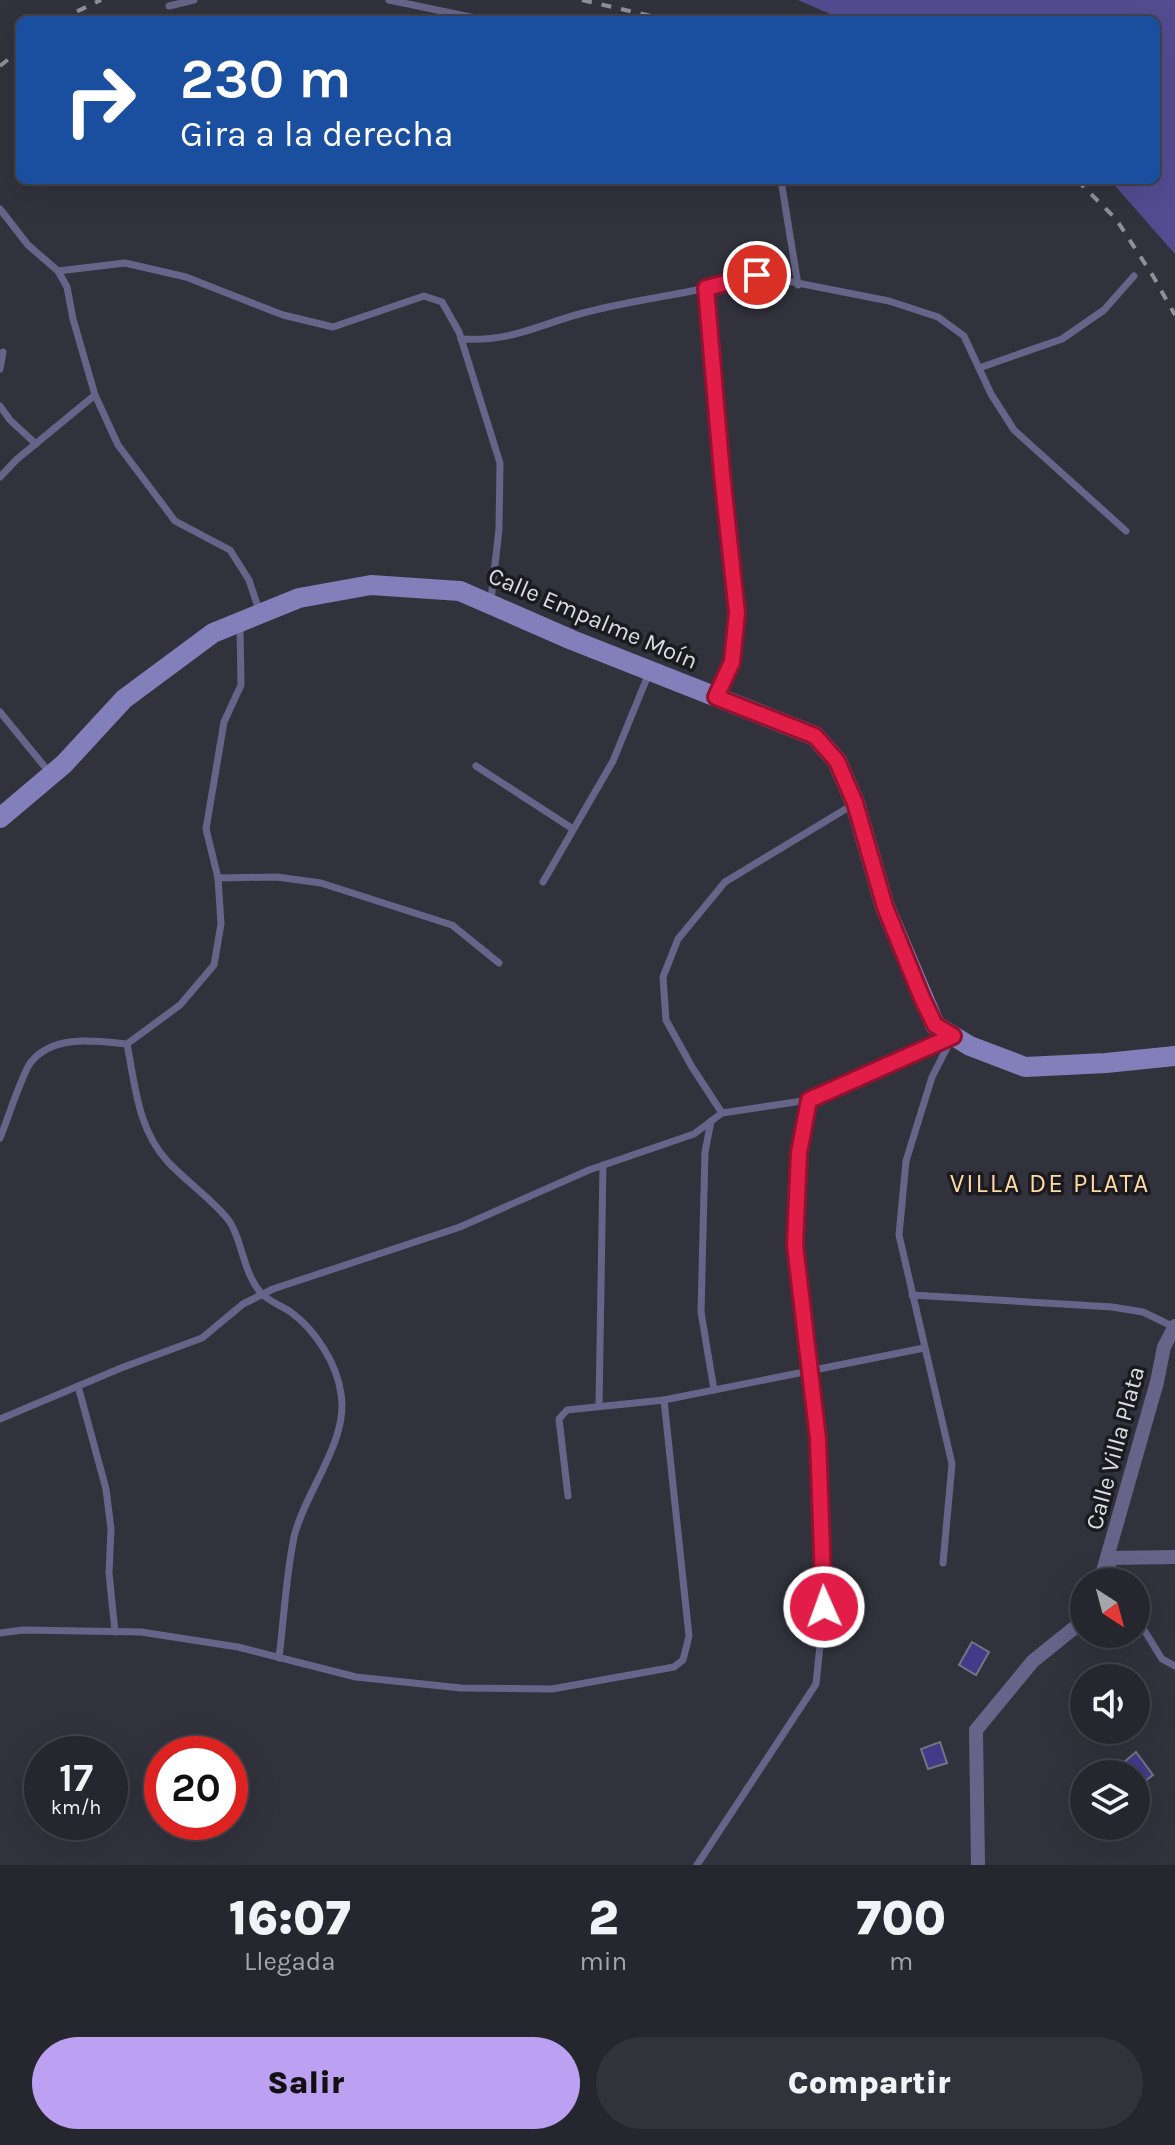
<!DOCTYPE html>
<html lang="es">
<head>
<meta charset="utf-8">
<style>
	:root { --surface:#26262e; --page:#32323a; --text:#f1f3f6; --muted:#a4a5aa; --line:#42434a; --accent:#bca0f2 }
	body { margin:0; font-family:Karla,sans-serif; background:var(--page); color:var(--text); height:100vh; display:flex; flex-direction:column; font-size:30px; white-space:nowrap }
	* { box-sizing:border-box; margin:0 }
	p { font-size:26px; color:var(--muted) }
	.icon { flex:none; width:44px; height:44px; fill:none; stroke:currentColor; stroke-width:2; stroke-linecap:round; stroke-linejoin:round }
	.map { position:relative; height:1865px; overflow:hidden }
	.sheet { display:flex; flex-direction:column; background:var(--surface); flex:1 }
	.sheet>* { flex:none }
	.top-card { position:absolute; left:16px; top:16px; width:1144px; height:168px; border-radius:12px; box-shadow:0 8px 32px #0002,0 0 0 2px var(--line); background:#1a4fa0; color:#fff; overflow:hidden }
	.needle { width:52px; rotate:144deg }
	.controls { position:absolute; left:1070px; top:1568px; display:grid; gap:16px }
	.controls a { display:grid; place-items:center; width:80px; height:80px; border-radius:50%; background:var(--surface); box-shadow:0 8px 32px #0002,0 0 0 2px var(--line); font-size:40px }
	.speed { position:absolute; left:24px; top:1736px; display:flex; gap:16px; font-size:40px; font-weight:700; text-align:center }
	.speed>* { display:grid; place-content:center; width:104px; height:104px; border-radius:50%; background:var(--surface); box-shadow:0 8px 32px #0002,0 0 0 2px var(--line); line-height:1 }
	.speed small { font-size:20px; font-weight:400 }
	.speed .limit { border:12px solid #d22; background:#fff; color:#111 }
	.pin { position:absolute; display:grid; place-items:center; width:68px; height:68px; color:#fff; margin:-34px; border:4px solid #fff; border-radius:50%; box-shadow:0 2px 8px #0007 }
	.me { position:absolute; width:88px; margin:-44px; rotate:358deg; stroke-linejoin:round; filter:drop-shadow(0 0 6px #0008) }
	.turn { display:flex; align-items:center; gap:28px; height:168px; padding:0 32px; font-size:36px }
	.turn .icon { width:104px; height:104px; stroke-width:2.5 }
	.turn b { display:block; font-size:56px; line-height:68px }
	.eta { display:flex; justify-content:space-evenly; align-items:center; height:136px; text-align:center }
	.eta b { font-size:48px; font-weight:800; line-height:56px }
	.button { display:flex; gap:16px; margin-top:auto; padding:16px 32px }
	.button a { flex:1; height:92px; border-radius:48px; background:var(--accent); color:#111; font-size:32px; font-weight:800; line-height:92px; text-align:center }
	.button a+a { background:var(--page); color:var(--text) }
	.map>svg:first-child { display:block }
</style>
</head>
<body>
<div class="map">
<svg width="1175" height="1865" viewBox="0 0 1175 1865">
	<rect width="100%" height="100%" fill="#32323d"/>
	<!-- green -->
	<path fill="#534c91" d="M798,0H1175V254L1110,180H1156V20H844Z"/>
	<!-- building -->
	<g fill="#453989" stroke="#757582" stroke-width="2">
		<path d="M972,1642L989,1652L976,1675L959,1665Z"/>
		<path d="M940,1742L947,1763L928,1769L921,1749Z"/>
		<path d="M1136,1752L1153,1775L1136,1788V1774H1110Z"/>
	</g>
	<g fill="none" stroke-linecap="round" stroke-linejoin="round">
		<!-- lane -->
		<g stroke="#666589" stroke-width="7">
			<path d="M389,0L485,20"/>
			<path d="M169,6L194,0"/>
			<path d="M781,180L798,285"/>
			<path d="M0,209L28,245L58,271L67,287L73,319L95,395L118,445L175,521L230,550L249,580L260,613"/>
			<path d="M58,271L125,263L186,277L283,315L333,327L424,296L442,302L459,332L500,463L499,529L491,600"/>
			<path d="M706,288L757,275L889,301L938,317L964,336L991,394L1014,430L1126,531"/>
			<path d="M461,339C512,342 537,325 583,313C623,302 665,297 706,288L722,474L737,613L732,662L717,695"/>
			<path d="M979,368L1062,339L1104,310L1134,276"/>
			<path d="M0,369L3,352"/>
			<path d="M0,406L10,420L36,444"/>
			<path d="M0,477L16,460L95,395"/>
			<path d="M240,625L241,685L224,722L206,829L218,878L221,924L214,965L180,1005L127,1044C135,1085 138,1130 168,1162C186,1181 209,1197 226,1217C242,1235 242,1272 261,1293C269,1302 283,1306 292,1313C316,1331 337,1364 341,1394C349,1441 305,1491 294,1537C286,1576 284,1618 279,1658"/>
			<path d="M0,712L49,772"/>
			<path d="M476,766L573,829"/>
			<path d="M218,878L277,877L321,883L452,925L499,963"/>
			<path d="M543,882L613,761L649,673"/>
			<path d="M722,1113L692,1067L666,1020L663,977L678,939L725,882L854,804"/>
			<path d="M711,1121L705,1152L701,1312L714,1390"/>
			<path d="M0,1138C7,1122 22,1073 31,1062C54,1034 96,1041 127,1044"/>
			<path d="M912,1295L1112,1307L1143,1312L1174,1327"/>
			<path d="M78,1386L106,1489L111,1529L109,1573L115,1632"/>
			<path d="M599,1406L603,1165"/>
			<path d="M0,1419L121,1368L202,1338L243,1304L273,1289L460,1227L589,1170L694,1134L722,1113L809,1100L951,1037"/>
			<path d="M568,1496L559,1419L567,1410L664,1400L924,1348"/>
			<path d="M1109,1558L1119,1582"/>
			<path d="M943,1563L952,1464L899,1235L906,1161L932,1077L952,1038"/>
			<path d="M1136,1617L1162,1659L1175,1666"/>
			<path d="M0,1633L23,1630L141,1632L238,1647L356,1677L461,1688L552,1689L674,1667L683,1660L689,1636L664,1400"/>
			<path d="M697,1865L816,1684L824,1607L818,1439L795,1245L799,1153L809,1100"/>
		</g>
		<!-- street -->
		<g stroke="#666589" stroke-width="14">
			<path d="M1109,1558L1175,1557"/>
			<path d="M1100,1582L1157,1382L1164,1347L1175,1326"/>
			<path d="M978,1865L976,1730L1033,1661L1084,1620"/>
		</g>
		<!-- secondary -->
		<path stroke="#827fba" stroke-width="20" d="M0,818L64,764L124,699L213,633L299,598L371,585L460,591L572,640L815,736L837,761L855,803L885,907L935,1025L970,1046L1025,1067L1106,1063L1175,1056"/>
		<!-- rail -->
		<g stroke="#909099" stroke-width="4" stroke-dasharray="10 10" stroke-linecap="butt">
			<path d="M582,0L669,20"/>
			<path d="M59,20L101,0"/>
			<path d="M0,66L20,50"/>
			<path d="M1077,180L1116,219L1153,276L1175,315"/>
		</g>
	</g>
	<g fill="none" stroke-linecap="round" stroke-linejoin="round">
		<defs>
			<path id="route" d="M757,275L706,288L722,474L737,613L732,662L716,697L815,736L837,761L855,803L885,907L922,998L935,1025L953,1036L809,1100L799,1153L795,1245L818,1439L824,1607"/>
		</defs>
		<!-- route casing -->
		<use href="#route" stroke="#92132f" stroke-width="20"/>
		<!-- route -->
		<use href="#route" stroke="#e11d48" stroke-width="14"/>
	</g>
	<g text-anchor="middle" stroke-width="7" stroke-linejoin="round" paint-order="stroke">
		<!-- street labels -->
		<g font-size="24" fill="#dcdce3" stroke="#1a1a1f">
			<text transform="translate(593 618) rotate(23)" y="8">Calle Empalme Moín</text>
			<text transform="translate(1115 1448) rotate(-75)" y="8">Calle Villa Plata</text>
		</g>
		<!-- neighbourhood labels -->
		<g font-size="26" letter-spacing="2" fill="#ffd9a4" stroke="#1a1a1f">
			<text x="1050" y="1192">VILLA DE PLATA</text>
		</g>
	</g>
</svg>
<div class="controls">
<a><svg class="needle" viewBox="-14 -14 28 28"><path d="M0-13l5 13h-10z" fill="#e53935"/><path d="M0 13l5-13h-10z" fill="#a4a5aa"/></svg></a>
<a><svg class="icon" aria-label="sound" viewBox="0 0 24 24"><path d="M4 9h4l5-4v14l-5-4H4zM17 9q2 3 0 6"/></svg></a>
<a><svg class="icon" aria-label="layers" viewBox="0 0 24 24"><path d="M12 4l9 5-9 5-9-5zM3 14l9 5 9-5"/></svg></a>
</div>
<div class="speed"><div>17<small>km/h</small></div><div class="limit">20</div></div>
<div class="pin" style="left:757px;top:275px;background:#d93025"><svg class="icon" aria-label="arrive" viewBox="0 0 24 24"><path d="M6 21V4h12l-3 4 3 4H6"/></svg></div>
<svg class="me" style="left:824px;top:1607px" viewBox="-20 -20 40 40"><circle r="17" fill="#e11d48" stroke="#fff" stroke-width="3"/><path d="M0-11L8 9 0 5-8 9z" fill="#fff"/></svg>
<div class="top-card">
<div class="turn"><svg class="icon" aria-label="right" viewBox="0 0 24 24"><path d="M7 20v-9h11M14 6l5 5-5 5"/></svg><div><b>230 m</b>Gira a la derecha</div></div>
</div>
</div>
<section class="sheet">
<div class="eta">
<div><b>16:07</b><p>Llegada</p></div>
<div><b>2</b><p>min</p></div>
<div><b>700</b><p>m</p></div>
</div>
<div class="button"><a>Salir</a><a>Compartir</a></div>
</section>
</body>
</html>
